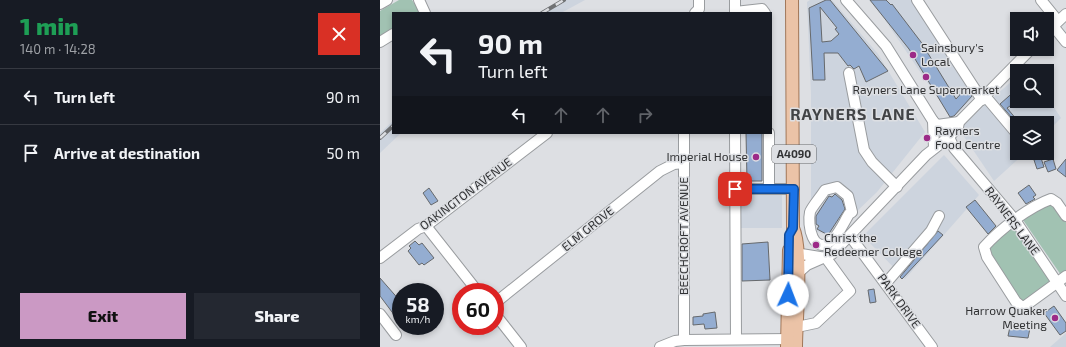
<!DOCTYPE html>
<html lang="en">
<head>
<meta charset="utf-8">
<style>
	:root { --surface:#171b24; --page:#242831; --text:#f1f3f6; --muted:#9ea1a6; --line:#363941; --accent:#cb99c4 }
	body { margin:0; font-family:"Exo 2",sans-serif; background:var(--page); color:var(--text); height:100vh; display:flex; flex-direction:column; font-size:15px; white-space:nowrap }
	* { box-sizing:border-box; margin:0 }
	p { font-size:13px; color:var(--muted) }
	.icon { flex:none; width:22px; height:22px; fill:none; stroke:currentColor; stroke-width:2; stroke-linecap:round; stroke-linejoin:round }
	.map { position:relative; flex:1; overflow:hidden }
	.details { display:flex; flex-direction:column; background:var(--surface); width:380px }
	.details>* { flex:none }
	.hud { position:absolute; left:12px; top:12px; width:380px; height:122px; border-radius:0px; box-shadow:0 2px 6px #0003; background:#171b24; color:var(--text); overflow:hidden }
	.controls { position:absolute; left:630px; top:12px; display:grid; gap:8px }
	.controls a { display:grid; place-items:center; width:44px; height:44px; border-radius:0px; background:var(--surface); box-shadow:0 2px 6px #0003; font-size:20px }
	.speed { position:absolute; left:12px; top:283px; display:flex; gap:8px; font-size:20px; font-weight:700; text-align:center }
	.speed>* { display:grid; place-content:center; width:52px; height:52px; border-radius:50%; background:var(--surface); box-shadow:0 2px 6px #0003; line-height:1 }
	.speed small { font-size:10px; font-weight:400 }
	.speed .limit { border:6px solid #d22; background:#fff; color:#111 }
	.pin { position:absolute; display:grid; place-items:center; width:34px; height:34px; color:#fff; margin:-17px; border-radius:8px; box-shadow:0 2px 6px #0006 }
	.me { position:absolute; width:44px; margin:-22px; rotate:2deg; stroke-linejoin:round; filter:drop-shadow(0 0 3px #0008) }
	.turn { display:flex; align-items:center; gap:14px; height:84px; padding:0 20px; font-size:18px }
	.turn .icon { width:52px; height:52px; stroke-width:2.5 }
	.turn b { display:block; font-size:28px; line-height:34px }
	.lanes { display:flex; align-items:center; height:38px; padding:0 20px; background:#0003; justify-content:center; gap:20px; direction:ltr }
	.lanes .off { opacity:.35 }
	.round { display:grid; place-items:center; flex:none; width:42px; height:42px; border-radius:0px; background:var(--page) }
	.head { display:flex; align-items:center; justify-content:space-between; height:68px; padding:0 20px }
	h1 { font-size:24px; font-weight:800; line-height:30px; color:#1e9e55 }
	.action { display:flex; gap:8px; margin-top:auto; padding:8px 20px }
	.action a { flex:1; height:46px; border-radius:0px; background:var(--accent); color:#111; font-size:16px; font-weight:800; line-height:46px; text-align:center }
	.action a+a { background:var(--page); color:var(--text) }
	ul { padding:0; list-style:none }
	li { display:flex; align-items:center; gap:12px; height:56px; padding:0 20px; border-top:1px solid var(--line) }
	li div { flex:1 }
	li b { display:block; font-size:15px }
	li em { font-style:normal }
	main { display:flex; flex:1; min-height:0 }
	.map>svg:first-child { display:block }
</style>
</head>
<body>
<main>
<section class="details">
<div class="head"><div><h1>1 min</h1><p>140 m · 14:28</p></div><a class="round" style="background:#d93025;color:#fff"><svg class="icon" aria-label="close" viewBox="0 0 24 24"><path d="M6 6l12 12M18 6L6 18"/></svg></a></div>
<ul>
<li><svg class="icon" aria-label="left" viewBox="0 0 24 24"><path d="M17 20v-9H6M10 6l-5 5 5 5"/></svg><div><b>Turn left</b></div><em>90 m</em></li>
<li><svg class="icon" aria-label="arrive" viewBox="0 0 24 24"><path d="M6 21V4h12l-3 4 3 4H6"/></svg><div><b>Arrive at destination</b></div><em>50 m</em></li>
</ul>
<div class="action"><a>Exit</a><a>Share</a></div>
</section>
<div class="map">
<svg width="686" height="347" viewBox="0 0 686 347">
	<rect width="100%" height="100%" fill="#dddfe3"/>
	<!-- built -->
	<g fill="#cdd4de">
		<path d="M181,0H205L181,13H158Z"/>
		<path d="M430,0H452L498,54L545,132L497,192L451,236L431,230V94L427,2Z"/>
		<path d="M489,0H538L599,92L572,119L503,17Z"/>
		<path d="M637,77V101H667V97L681,118L667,132V123H637V153H645L614,181L583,135L582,127L610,100Z"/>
		<path d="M13,121V133H21L0,153V133Z"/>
		<path d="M564,155L599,195L525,279L483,236Z"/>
		<rect x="360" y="191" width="42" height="37"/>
		<path d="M686,333V347H670Z"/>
	</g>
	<!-- green -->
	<g fill="#a1c2b2">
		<path d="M19,0H32L38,9V13H13V28L0,36V11Z"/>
		<path d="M671,199L686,216V276L683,278L641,217Z"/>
		<path d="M632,223L675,284L645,306L607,257L610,240Z"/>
	</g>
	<!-- building -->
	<g fill="#94add1" stroke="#66696c" fill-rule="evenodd">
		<path d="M446,0H450L508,71L486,82L479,66L474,69L470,65L468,66L458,53H444L445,80H433L429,8ZM440,7L457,28L455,29L459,34L451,41L442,42Z"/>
		<path d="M490,0H506L511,5L512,4L541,42L576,99L585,89L589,92L592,96L574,116L570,117L529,49Z"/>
		<path d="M637,89V104L636,102L627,108L637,120V124L620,104Z"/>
		<path d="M366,133H382V181H367Z"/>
		<path d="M661,158L664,167L657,169L654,160Z"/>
		<path d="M673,159L676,169L668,172L664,162Z"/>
		<path d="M686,159V177L677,170Z"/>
		<path d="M649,185L656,195L653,197L655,199L646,204L638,193Z"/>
		<path d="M49,188L58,201L51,205L43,193Z"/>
		<path d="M455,194L462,200L465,209L448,235L437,229L439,226L436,224V216L449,196L452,197Z"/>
		<path d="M595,200L616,226L608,234L586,207Z"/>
		<path d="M558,231L563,235L522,279L520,277Z"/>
		<path d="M35,241L39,245L42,243L54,258L44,265L42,263L39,265L28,251L31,248L29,246Z"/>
		<path d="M388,242L390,280L362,281V244Z"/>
		<path d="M0,278L21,302V312L15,316L0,296Z"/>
		<path d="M494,289L496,302L490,303L488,290Z"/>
		<path d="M674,306L686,323V331L680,335L664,313Z"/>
		<path d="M335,312L337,328L325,329L324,324L313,325V317L323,316V314Z"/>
		<path d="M631,322L643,325V327L650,328L648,338L628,336Z"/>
	</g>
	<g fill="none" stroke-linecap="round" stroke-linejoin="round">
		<defs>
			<g id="minor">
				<path d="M39,0L45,13"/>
				<path d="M355,0V13"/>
				<path d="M466,0L506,46L553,121L569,137L574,148L635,220L686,296"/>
				<path d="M537,0L602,100"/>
				<path d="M661,0L678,21"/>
				<path d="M0,4L7,0"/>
				<path d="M355,12L382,9L385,13"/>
				<path d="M315,13L319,9V0"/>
				<path d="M673,26L686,42"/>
				<path d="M667,32L686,14"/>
				<path d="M0,42L13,34"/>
				<path d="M469,73L484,150L492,162L517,187"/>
				<path d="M605,96L637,134"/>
				<path d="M553,121L554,148"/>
				<path d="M557,125L579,122"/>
				<path d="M355,133L356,339"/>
				<path d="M389,133V189"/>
				<path d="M457,187L468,196L472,212L469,214C464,222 459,234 452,240C433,257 427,225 430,212C431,208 442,195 445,190Z"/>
				<path d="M355,189H414"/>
				<path d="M686,216L677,203L671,199C649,207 620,229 604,247L607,257L636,302L641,306H645L686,276"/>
				<path d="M46,226L98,292"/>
				<path d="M470,236L552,347"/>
				<path d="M412,249L421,254L446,258"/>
				<path d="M0,258L38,229L46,226L167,133"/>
				<path d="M418,273L427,265L452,254L546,155L569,137L578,127L579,122L651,49"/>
				<path d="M506,283L551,231L559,216"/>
				<path d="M115,303L280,171L294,164L304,163"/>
				<path d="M0,314L16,335"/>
				<path d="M115,314L141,347"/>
				<path d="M417,327L436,323L470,291L446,258"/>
				<path d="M304,340V133"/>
				<path d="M280,347L295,341L304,340L415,339"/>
			</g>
			<g id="major">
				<path d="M412,0L413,228C423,250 416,320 416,347"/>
				<path d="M407,347L409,250"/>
			</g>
		</defs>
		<!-- minor casing -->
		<use href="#minor" stroke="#999c9f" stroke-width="12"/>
		<!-- major casing -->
		<use href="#major" stroke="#a17759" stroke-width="14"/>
		<!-- minor -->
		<use href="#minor" stroke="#fff" stroke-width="10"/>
		<!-- major -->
		<use href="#major" stroke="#ebc3a7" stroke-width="12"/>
		<defs>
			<g id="rail">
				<path d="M162,13L184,0"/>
				<path d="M0,138L13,126"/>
			</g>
		</defs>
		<!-- rail casing -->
		<use href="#rail" stroke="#707274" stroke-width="4"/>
		<!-- rail -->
		<use href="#rail" stroke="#dddfe3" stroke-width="2.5" stroke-dasharray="8" stroke-linecap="butt"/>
	</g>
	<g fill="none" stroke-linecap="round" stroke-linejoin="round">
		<defs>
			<path id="route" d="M355,189H414L413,228L409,235L408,295"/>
		</defs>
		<!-- route casing -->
		<use href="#route" stroke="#114b97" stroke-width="10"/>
		<!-- route -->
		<use href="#route" stroke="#1a73e8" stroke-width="7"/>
	</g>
	<!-- markers -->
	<g fill="#9c2a88" stroke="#dddfe3" stroke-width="1.5">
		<circle cx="533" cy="55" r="4"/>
		<circle cx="546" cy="77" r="4"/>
		<circle cx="547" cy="138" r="4"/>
		<circle cx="376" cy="157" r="4"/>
		<circle cx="436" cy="245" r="4"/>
		<circle cx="675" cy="318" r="4"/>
	</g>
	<g text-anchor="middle" stroke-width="3" stroke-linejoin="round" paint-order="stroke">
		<!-- shield labels -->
		<rect fill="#dddfe3" stroke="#656769" stroke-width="1" x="392" y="145" width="44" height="18" rx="3"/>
		<g font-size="11" font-weight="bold" fill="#323335">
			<text x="414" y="158">A4090</text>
		</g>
		<!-- poi labels -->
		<g font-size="12" fill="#323335" stroke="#dddfe3" text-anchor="start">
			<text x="541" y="52">Sainsbury's<tspan x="541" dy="14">Local</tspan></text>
			<text x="546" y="94" text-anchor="middle">Rayners Lane Supermarket</text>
			<text x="555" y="135">Rayners<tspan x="555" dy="14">Food Centre</tspan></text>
			<text x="368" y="161" text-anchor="end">Imperial House</text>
			<text x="444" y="242">Christ the<tspan x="444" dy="14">Redeemer College</tspan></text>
			<text x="667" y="315" text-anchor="end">Harrow Quaker<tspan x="667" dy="14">Meeting</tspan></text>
		</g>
		<!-- street labels -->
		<g font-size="12" fill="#323335" stroke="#dddfe3">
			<text transform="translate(86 194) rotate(-37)" y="4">OAKINGTON AVENUE</text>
			<text transform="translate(632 221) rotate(53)" y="4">RAYNERS LANE</text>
			<text transform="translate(208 229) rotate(-39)" y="4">ELM GROVE</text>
			<text transform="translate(304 236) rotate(-90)" y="4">BEECHCROFT AVENUE</text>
			<text transform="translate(519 301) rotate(54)" y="4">PARK DRIVE</text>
		</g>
		<!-- district labels -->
		<g font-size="16" font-weight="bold" letter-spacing="1" fill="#414346" stroke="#dddfe3">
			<text x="473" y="120">RAYNERS LANE</text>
		</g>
	</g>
</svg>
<div class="controls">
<a><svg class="icon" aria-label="sound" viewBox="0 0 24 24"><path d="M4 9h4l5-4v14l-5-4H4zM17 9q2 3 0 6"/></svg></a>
<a><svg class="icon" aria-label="search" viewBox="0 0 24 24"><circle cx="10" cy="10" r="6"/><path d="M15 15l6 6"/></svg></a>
<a><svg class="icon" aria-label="layers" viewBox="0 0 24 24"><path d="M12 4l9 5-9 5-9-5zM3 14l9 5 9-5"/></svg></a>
</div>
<div class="speed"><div>58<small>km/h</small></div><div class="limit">60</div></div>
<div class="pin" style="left:355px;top:189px;background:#d93025"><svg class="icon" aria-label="arrive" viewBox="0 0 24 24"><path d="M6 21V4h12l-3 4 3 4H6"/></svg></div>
<svg class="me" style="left:408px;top:295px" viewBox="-20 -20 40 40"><circle r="19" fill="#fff"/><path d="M0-13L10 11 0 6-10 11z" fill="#1a73e8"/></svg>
<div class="hud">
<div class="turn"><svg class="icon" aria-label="left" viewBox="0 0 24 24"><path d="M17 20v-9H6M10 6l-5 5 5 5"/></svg><div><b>90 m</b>Turn left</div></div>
<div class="lanes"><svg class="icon" aria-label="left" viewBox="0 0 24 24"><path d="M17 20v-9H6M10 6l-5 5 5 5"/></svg><svg class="icon off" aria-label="ahead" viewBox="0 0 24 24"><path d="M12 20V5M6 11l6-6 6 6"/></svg><svg class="icon off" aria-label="ahead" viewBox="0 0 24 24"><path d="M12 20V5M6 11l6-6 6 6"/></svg><svg class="icon off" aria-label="right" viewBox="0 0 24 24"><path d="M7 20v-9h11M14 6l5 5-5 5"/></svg></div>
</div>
</div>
</main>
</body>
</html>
